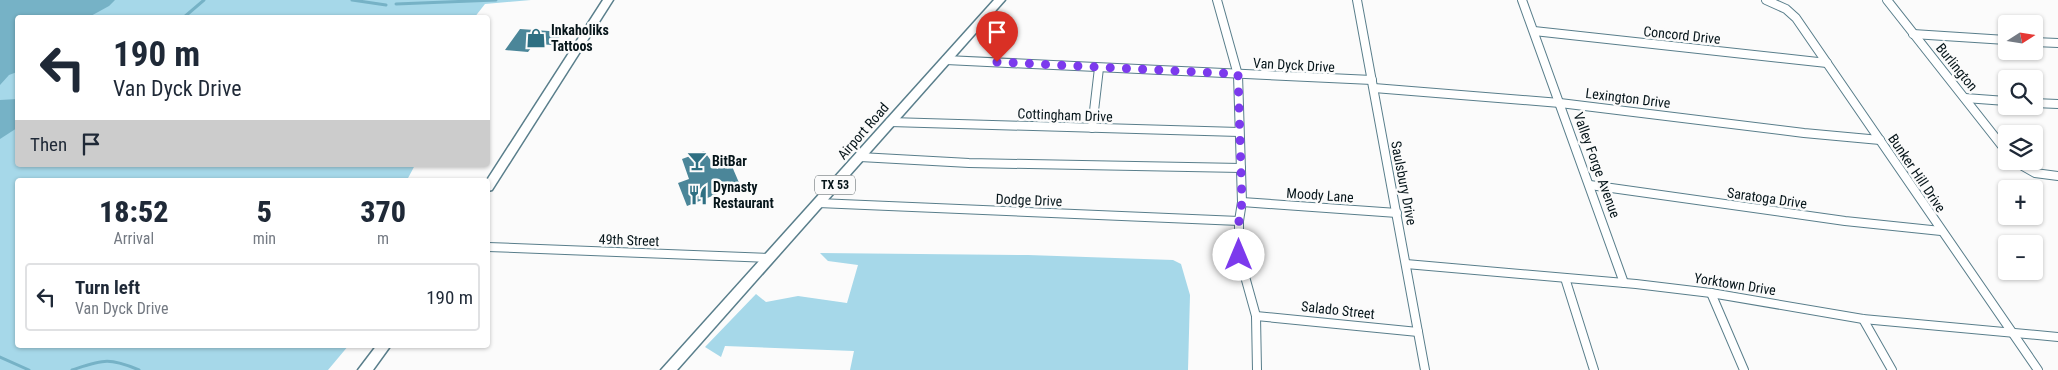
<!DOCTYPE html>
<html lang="en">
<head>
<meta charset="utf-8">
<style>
	:root { --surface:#fff; --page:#f2f2f3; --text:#1f2937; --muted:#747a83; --line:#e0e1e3 }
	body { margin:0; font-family:"Roboto Condensed",sans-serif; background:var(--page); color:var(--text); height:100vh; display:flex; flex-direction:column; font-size:19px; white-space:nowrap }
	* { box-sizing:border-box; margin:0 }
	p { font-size:16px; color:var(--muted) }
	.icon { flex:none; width:28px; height:28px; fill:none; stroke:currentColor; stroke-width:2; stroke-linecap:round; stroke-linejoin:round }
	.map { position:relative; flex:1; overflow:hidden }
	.drawer { position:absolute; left:15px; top:178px; width:475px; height:170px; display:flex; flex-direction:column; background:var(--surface); border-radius:5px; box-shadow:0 1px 4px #0004 }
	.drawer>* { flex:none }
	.banner { position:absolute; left:15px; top:15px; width:475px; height:152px; border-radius:5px; box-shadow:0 1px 4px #0004; background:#fff; color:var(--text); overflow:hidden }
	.needle { width:32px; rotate:78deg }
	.tools { position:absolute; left:1998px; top:15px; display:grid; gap:10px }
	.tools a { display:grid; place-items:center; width:45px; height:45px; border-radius:5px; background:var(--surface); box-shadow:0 1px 4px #0004; font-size:25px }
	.pin { position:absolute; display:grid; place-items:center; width:42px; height:42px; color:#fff; margin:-51px -21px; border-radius:50% 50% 50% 0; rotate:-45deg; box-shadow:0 0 5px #0007 }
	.pin .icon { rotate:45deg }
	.me { position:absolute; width:55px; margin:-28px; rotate:0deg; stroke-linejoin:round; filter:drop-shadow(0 0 4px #0008) }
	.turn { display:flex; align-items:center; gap:18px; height:105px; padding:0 15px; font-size:22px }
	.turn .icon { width:65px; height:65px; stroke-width:2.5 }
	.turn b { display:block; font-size:35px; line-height:42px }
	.then { display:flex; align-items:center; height:48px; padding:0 15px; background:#0003; gap:10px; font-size:19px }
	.eta { display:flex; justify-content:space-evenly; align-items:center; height:85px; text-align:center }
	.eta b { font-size:30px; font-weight:800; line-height:35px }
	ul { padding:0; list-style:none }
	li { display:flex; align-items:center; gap:15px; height:68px; margin:0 10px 8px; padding:0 5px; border:2px solid var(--line); border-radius:5px }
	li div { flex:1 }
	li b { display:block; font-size:19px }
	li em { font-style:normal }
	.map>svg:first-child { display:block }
</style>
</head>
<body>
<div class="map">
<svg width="2058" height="370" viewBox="0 0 2058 370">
	<rect width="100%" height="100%" fill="#fbfbfb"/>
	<!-- green -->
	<g fill="#a6d8e9">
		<path d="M0,0H531L485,4L474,18H18V165H415L407,180H18V345H349L328,370H0Z"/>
		<path d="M820,253L1028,255L1173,260L1181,264L1190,295L1188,370H850L854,351L725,346L721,357L705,347L756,294L766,302L798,296L847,303L858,265L828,261Z"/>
	</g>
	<!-- water -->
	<g fill="#76b2c6">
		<path d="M0,0H115L109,6L89,17L18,18L17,72L9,75L0,85Z"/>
		<path d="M17,99V128L0,139V100Z"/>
	</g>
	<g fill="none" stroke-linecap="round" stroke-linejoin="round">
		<!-- stream -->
		<g stroke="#76b2c6" stroke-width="3">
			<path d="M352,0L386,5"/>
			<path d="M396,4L496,0"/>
			<path d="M183,18L204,0"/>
			<path d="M0,357L29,370"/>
			<path d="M72,370C103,360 108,357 139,370"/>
		</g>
	</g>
	<!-- building -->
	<g fill="#4b8699">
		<path d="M520,29L563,32L554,45L534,44L528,52L505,50Z"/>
		<path d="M704,151L717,169L731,164L740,185L687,206L678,183L689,179L682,159Z"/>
	</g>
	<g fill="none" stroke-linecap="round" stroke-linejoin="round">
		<defs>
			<g id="street">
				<path d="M1217,0L1238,75L1242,202L1239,221V255L1256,316L1257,370"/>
				<path d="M1357,0L1425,370"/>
				<path d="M1522,0L1624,283"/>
				<path d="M1766,0L1786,9L1796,18L2038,370"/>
				<path d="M1887,0L2006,151"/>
				<path d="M1534,31L1827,63"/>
				<path d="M1913,34L2006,40"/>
				<path d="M2034,42L2058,43"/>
				<path d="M946,60L1372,80"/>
				<path d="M1374,88L1560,103L1804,133L1880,140"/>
				<path d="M1965,98L2006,101"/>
				<path d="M2034,103L2058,104"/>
				<path d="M890,122L1239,132"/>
				<path d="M1092,128L1099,68"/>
				<path d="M860,157L969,163L1241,168"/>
				<path d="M2014,161L2035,173L2058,176"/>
				<path d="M1590,185L1845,221L1941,231"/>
				<path d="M1242,202L1397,213"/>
				<path d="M818,203L1239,221"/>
				<path d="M488,247L770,258"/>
				<path d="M1406,264L1636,284L1711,293L1863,319L2058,337"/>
				<path d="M1565,278L1594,370"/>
				<path d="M1711,293L1744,370"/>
				<path d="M1256,316L1418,332"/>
				<path d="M1863,319L1892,370"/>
			</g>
			<g id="secondary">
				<path d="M603,0H613L492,190L488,191L487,180Z"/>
				<path d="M377,345H391L373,370H358Z"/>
			</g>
			<path id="primary" d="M994,0H1005L677,370H661Z"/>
		</defs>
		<!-- street casing -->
		<use href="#street" stroke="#597e8b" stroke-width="10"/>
		<!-- secondary casing -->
		<use href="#secondary" stroke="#597e8b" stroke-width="3"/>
		<!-- primary casing -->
		<use href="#primary" stroke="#597e8b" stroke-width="3"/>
		<!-- street -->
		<use href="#street" stroke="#fff" stroke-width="8"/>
		<!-- secondary -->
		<use href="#secondary" fill="#fff" fill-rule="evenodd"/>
		<!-- primary -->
		<use href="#primary" fill="#fff" fill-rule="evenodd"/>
	</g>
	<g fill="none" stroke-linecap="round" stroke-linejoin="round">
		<!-- route -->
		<path stroke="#7c3aed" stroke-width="9" stroke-dasharray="0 16.2" d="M997,62L1238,74L1242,202L1239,221V255"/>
	</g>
	<!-- icons -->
	<defs>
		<symbol id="shop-bare" viewBox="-9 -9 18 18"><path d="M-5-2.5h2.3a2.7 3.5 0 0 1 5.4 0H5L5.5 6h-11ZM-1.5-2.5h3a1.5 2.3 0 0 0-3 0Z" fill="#2e6f82" stroke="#fbfbfb" stroke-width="2.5" paint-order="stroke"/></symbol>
		<symbol id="bar-bare" viewBox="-9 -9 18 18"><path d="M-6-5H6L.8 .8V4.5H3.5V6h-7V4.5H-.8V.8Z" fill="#2e6f82" stroke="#fbfbfb" stroke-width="2.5" paint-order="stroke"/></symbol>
		<symbol id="restaurant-bare" viewBox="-9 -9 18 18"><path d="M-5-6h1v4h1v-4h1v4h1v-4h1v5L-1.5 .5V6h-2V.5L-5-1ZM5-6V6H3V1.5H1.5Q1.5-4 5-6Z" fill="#2e6f82" stroke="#fbfbfb" stroke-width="2.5" paint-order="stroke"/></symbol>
	</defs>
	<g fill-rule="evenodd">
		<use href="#shop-bare" x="522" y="24" width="28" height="28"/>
		<use href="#bar-bare" x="683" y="147" width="28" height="28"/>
		<use href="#restaurant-bare" x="684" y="181" width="28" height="28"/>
	</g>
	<g text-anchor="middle" stroke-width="5" stroke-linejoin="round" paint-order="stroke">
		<!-- shield labels -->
		<rect fill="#fbfbfb" stroke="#505a5e" stroke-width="1" x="815" y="175.5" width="40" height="19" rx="4"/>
		<g font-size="12" font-weight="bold" fill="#06151a">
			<text x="835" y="189">TX 53</text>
		</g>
		<!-- poi labels -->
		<g font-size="14" font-weight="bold" fill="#06151a" stroke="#fbfbfb" text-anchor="start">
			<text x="551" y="35">Inkaholiks<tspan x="551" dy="16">Tattoos</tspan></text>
			<text x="712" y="166">BitBar</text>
			<text x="713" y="192">Dynasty<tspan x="713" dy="16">Restaurant</tspan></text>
		</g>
		<!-- street labels -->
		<g font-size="14" fill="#06151a" stroke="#fbfbfb">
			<text transform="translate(1682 35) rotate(6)" y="5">Concord Drive</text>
			<text transform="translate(1294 65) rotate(3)" y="5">Van Dyck Drive</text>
			<text transform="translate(1957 67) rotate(51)" y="5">Burlington</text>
			<text transform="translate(1628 98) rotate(7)" y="5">Lexington Drive</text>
			<text transform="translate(1065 115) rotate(2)" y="5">Cottingham Drive</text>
			<text transform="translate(863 131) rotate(-49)" y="5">Airport Road</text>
			<text transform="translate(1597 165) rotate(70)" y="5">Valley Forge Avenue</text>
			<text transform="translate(1917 173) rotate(56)" y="5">Bunker Hill Drive</text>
			<text transform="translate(1404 183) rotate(79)" y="5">Saulsbury Drive</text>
			<text transform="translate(1320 195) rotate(4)" y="5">Moody Lane</text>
			<text transform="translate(1767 198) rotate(8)" y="5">Saratoga Drive</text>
			<text transform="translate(1029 200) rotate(2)" y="5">Dodge Drive</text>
			<text transform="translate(629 240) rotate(2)" y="5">49th Street</text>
			<text transform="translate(1735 284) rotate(9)" y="5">Yorktown Drive</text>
			<text transform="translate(1338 310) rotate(6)" y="5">Salado Street</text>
		</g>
	</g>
</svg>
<div class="tools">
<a><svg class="needle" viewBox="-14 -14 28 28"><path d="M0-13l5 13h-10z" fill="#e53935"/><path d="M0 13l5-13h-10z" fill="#747a83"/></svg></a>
<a><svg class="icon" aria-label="search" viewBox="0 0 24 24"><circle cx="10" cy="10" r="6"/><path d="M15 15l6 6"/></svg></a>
<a><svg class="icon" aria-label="layers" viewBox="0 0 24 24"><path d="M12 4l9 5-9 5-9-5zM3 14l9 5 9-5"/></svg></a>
<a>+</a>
<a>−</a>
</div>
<div class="pin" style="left:997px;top:62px;background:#d93025"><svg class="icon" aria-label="arrive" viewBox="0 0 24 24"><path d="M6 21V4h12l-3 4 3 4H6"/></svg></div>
<svg class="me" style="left:1239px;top:255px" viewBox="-20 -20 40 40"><circle r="19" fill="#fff"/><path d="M0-13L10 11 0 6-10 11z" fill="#7c3aed"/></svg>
<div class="banner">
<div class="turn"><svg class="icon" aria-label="left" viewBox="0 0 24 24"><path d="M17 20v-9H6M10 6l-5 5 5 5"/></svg><div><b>190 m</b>Van Dyck Drive</div></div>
<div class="then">Then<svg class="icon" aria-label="arrive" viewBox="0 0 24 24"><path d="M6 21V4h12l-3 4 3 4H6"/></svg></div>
</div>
<section class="drawer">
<div class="eta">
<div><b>18:52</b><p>Arrival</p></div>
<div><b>5</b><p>min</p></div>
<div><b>370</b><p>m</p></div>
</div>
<ul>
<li><svg class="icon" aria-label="left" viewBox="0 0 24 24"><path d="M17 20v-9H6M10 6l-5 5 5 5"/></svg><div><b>Turn left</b><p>Van Dyck Drive</p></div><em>190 m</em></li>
</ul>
</section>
</div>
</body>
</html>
